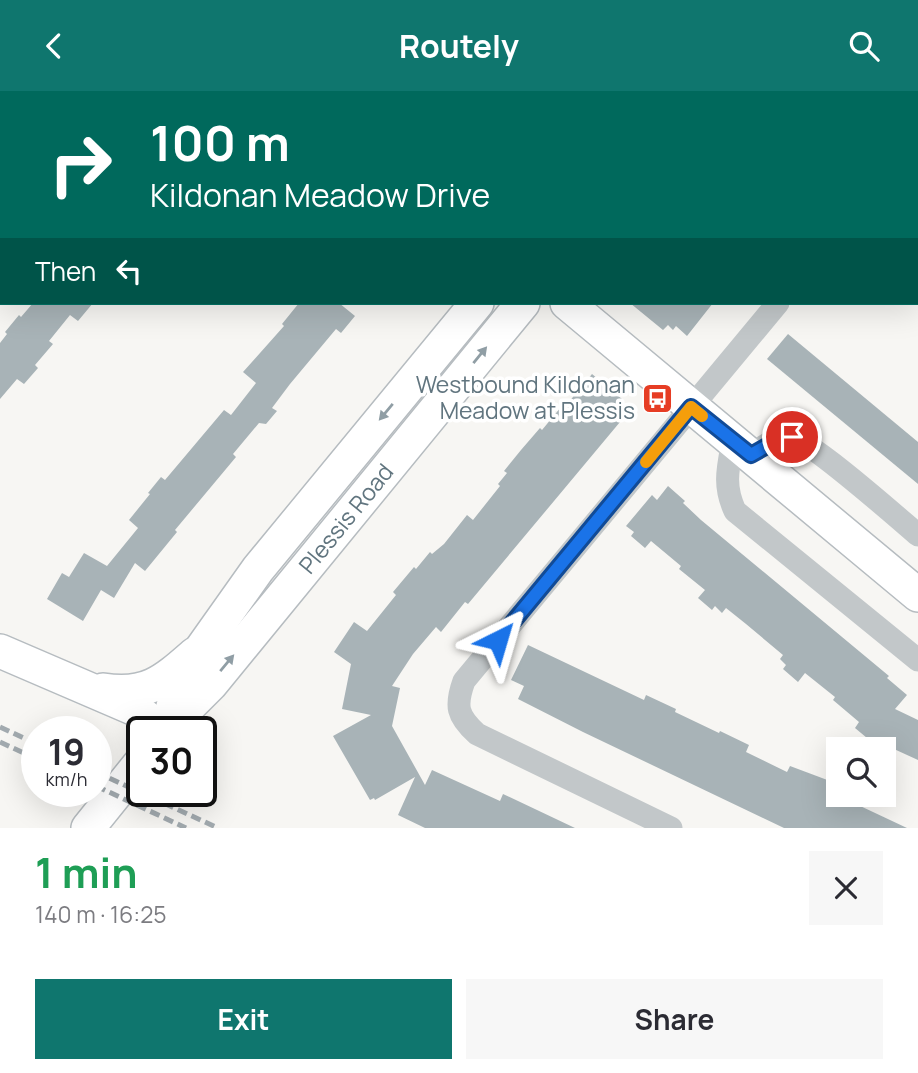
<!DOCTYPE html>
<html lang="en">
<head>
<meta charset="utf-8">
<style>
	:root { --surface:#fff; --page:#f7f7f7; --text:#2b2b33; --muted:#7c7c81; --accent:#0f766e }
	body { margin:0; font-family:Manrope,sans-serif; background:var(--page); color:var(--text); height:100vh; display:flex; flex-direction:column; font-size:26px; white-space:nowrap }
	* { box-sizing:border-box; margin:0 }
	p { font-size:23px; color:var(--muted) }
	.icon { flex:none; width:38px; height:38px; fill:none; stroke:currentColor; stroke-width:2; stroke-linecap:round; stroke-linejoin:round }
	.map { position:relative; height:737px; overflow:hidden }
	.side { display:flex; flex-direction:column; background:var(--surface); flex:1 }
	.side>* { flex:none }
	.hud { position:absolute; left:0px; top:0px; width:919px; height:214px; box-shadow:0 7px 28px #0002; background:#00695c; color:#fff; overflow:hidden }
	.controls { position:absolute; left:826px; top:646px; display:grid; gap:14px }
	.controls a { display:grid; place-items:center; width:70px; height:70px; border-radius:0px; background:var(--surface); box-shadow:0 7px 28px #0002; font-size:35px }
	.speed { position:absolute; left:21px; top:625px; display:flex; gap:14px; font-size:35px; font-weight:700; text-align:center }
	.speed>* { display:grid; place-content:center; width:91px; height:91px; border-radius:50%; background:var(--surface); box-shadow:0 7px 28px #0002; line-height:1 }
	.speed small { font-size:18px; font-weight:400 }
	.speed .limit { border:4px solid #111; border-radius:10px; background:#fff; color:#111 }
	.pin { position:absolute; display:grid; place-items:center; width:60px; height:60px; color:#fff; margin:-30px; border:4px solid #fff; border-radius:50%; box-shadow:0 2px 7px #0007 }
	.me { position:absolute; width:77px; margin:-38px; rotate:40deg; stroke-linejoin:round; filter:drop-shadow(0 0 5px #0008) }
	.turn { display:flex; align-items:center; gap:24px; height:147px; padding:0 35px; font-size:32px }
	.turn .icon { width:91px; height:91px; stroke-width:2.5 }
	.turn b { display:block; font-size:49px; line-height:60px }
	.then { display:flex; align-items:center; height:66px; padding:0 35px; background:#0003; gap:14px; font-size:26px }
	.round { display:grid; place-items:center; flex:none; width:74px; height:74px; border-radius:0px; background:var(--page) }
	.headline { display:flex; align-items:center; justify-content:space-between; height:119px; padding:0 35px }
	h1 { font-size:42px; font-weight:700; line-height:52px; color:#1e9e55 }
	.primary-button { display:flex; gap:14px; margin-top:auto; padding:14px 35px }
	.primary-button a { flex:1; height:80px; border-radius:0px; background:var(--accent); color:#fff; font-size:28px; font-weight:700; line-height:80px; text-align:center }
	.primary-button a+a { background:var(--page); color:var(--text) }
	header { display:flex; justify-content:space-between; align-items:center; height:91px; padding:0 35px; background:var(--accent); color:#fff; font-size:32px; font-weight:700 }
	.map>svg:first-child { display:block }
</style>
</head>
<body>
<header><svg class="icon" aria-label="back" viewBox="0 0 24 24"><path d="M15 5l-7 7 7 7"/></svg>Routely<svg class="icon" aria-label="search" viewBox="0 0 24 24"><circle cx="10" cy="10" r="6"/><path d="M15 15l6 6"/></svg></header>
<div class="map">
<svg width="918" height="737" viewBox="0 0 918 737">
	<rect width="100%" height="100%" fill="#f7f6f3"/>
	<!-- building -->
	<g fill="#a8b3b7">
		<path d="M33,212H93L78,230L70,224L49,250L53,253L35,274L38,277L24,293L17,288L0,308V252L7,243L5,241L19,224L21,226Z"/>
		<path d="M299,212H339L355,225L341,242L336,238L290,293L272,317L277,320L266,333L259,332L233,363L236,366L175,439L177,441L145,480L135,472L114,507L101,499L83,530L47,508L62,482L69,486L84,462L107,475L138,437L129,429L150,403L148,402L161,386L165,389L224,319L231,324L256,292L243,281L284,235L282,233Z"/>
		<path d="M630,212H713L687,245L676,235L673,239L668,234L663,239Z"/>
		<path d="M788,243L918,351V393L767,268Z"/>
		<path d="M592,283L622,308L614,317L625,325L468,513L465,511L441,541L436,536L413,563L392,595L400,597L392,635L425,694L432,679L500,710L503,703L575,737H425L398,724L415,686L375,709L374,707L370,709L333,645L371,624L342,618L351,573L334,561L354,531L367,540L396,504L393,501L414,476L416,478L430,461L432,463L444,453L467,424L473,429L500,395L498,393L507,382L504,380L521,359L540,337L542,339L566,310L568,312Z"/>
		<path d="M668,395L685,410L683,412L701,429L889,585L887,587L907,604L895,618L918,629V669L883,653L881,656L867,647L855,637L859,631L833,609L835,606L805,582L798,591L783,578L786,574L780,568L783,564L746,533L726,517L722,522L715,515L712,519L698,507L705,499L679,478L681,475L651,450L645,457L631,445L634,441L626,435L652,404L657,409Z"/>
		<path d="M528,554L644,609L646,604L676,618L675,621L719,642L720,640L749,654L746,661L787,681L790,675L838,693V704H860L856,713L907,737H784L583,641L518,608L524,595L511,589Z"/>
	</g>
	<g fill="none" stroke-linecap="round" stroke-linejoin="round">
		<defs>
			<g id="secondary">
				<path d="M287,0L289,2"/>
				<path d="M650,2L652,0"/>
				<path d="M700,2L702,0"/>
				<path d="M567,212L918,504"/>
				<path d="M0,560L135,618L164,640"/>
				<path d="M103,599C147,606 164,590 195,563"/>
				<path d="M173,615L187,593L202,557L258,478L477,212"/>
				<path id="s1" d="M164,640L211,593L523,212"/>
				<path d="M88,737L142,670"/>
			</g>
		</defs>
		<!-- secondary casing -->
		<use href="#secondary" stroke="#b6bcc0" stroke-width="36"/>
		<!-- street -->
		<g stroke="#c2c7c9" stroke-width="23">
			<path d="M84,0L86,2"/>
			<path d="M141,2L142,0"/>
			<path d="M917,103H918"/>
			<path d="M0,171L2,169"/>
			<path d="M733,350C728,377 723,394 735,420L918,569"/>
			<path d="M751,364C762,357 776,345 790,346C809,348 898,427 918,444"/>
			<path d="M671,737L477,643C457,625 455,615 464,590L778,212"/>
		</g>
		<!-- secondary -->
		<use href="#secondary" stroke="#fff" stroke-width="33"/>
		<!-- rail -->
		<g stroke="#a2aaaf" stroke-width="5" stroke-dasharray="10 5" stroke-linecap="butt">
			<path d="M0,636L37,653"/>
			<path d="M0,651L37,668"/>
			<path d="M96,681L218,737"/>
			<path d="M96,695L186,737"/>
		</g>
	</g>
	<!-- one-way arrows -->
	<defs><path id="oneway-solid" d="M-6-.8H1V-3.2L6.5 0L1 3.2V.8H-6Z" transform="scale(1.75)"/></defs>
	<g fill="#909ea5">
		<use href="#oneway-solid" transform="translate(480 264) rotate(-51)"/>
		<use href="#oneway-solid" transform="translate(386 321) rotate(130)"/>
		<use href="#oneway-solid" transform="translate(227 572) rotate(-50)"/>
	</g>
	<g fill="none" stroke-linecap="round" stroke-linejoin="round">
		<defs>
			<path id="route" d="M498,549L691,316L751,364L779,348L792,346"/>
		</defs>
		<!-- route casing -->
		<use href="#route" stroke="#114b97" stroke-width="18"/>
		<!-- route -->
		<use href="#route" stroke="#1a73e8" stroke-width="12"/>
		<!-- slow -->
		<path stroke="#f59e0b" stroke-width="12" d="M646,371L691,316L702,325"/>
	</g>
	<!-- icons -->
	<defs>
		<symbol id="bus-square" viewBox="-11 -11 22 22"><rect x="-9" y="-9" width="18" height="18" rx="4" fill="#e63d24" stroke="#fff"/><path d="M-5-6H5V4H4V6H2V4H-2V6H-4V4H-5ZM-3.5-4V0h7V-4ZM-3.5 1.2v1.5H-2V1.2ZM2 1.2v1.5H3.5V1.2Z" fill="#fff"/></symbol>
	</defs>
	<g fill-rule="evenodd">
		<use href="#bus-square" x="640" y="290" width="35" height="35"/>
	</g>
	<g text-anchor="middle" stroke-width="7" stroke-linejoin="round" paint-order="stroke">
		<!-- poi labels -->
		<g font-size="23" fill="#61757f" stroke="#fff" text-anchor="end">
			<text x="635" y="302">Westbound Kildonan<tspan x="635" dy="26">Meadow at Plessis</tspan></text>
		</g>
		<!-- street labels -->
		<g font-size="23" fill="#61757f" stroke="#fff">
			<text dy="8" stroke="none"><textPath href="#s1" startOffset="280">Plessis Road</textPath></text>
		</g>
	</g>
</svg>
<div class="controls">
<a><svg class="icon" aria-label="search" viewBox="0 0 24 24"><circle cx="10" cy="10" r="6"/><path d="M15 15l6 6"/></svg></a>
</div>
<div class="speed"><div>19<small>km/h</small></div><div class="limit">30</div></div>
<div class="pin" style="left:792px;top:346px;background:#d93025"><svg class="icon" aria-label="arrive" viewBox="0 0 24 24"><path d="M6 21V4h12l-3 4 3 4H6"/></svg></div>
<svg class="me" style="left:498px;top:549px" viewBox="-20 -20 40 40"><path d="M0-17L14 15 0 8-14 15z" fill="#1a73e8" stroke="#fff" stroke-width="4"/></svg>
<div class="hud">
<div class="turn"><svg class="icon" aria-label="right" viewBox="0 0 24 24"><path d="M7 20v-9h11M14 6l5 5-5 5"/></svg><div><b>100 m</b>Kildonan Meadow Drive</div></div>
<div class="then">Then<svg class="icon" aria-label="left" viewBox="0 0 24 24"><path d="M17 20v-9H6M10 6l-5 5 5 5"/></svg></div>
</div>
</div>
<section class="side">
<div class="headline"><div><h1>1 min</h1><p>140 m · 16:25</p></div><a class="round"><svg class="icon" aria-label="close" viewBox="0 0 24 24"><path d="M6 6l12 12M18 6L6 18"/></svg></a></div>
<div class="primary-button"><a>Exit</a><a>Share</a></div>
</section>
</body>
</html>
